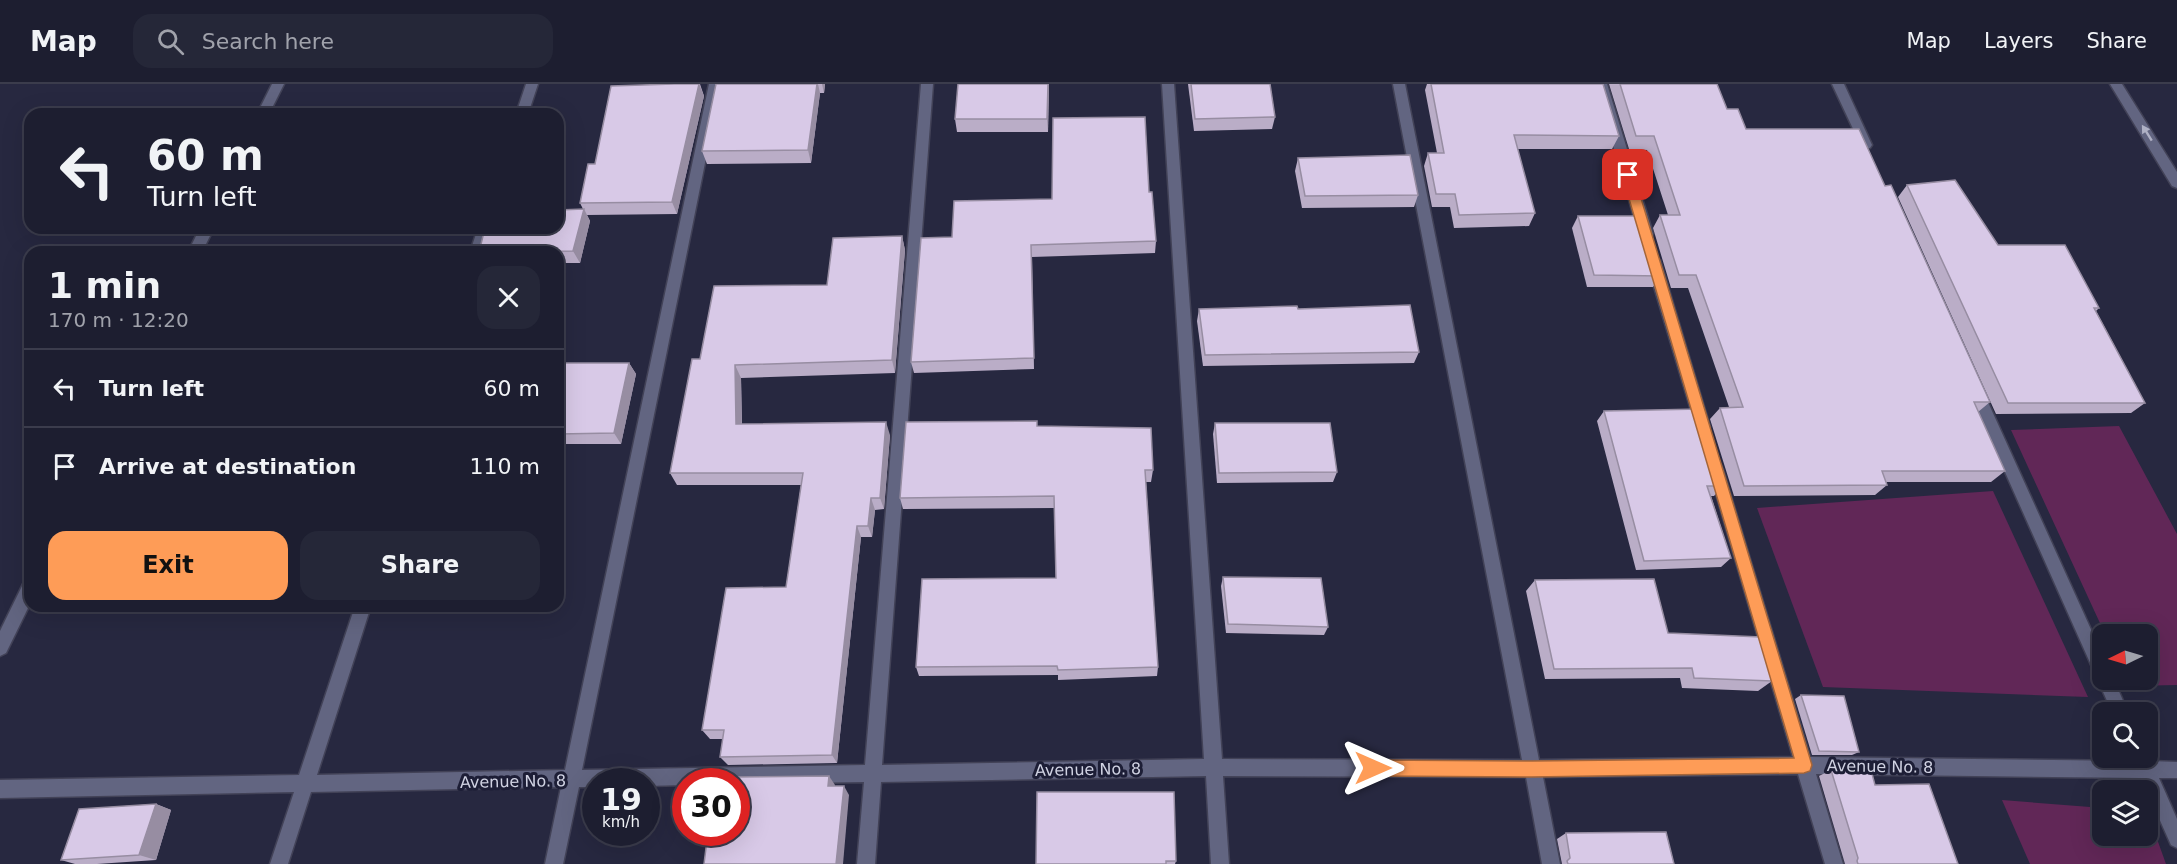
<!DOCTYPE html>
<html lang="en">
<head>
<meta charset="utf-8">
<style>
	:root { --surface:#1d1e30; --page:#252738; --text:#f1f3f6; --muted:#a0a2ab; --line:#3b3c4c; --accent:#fe9c57 }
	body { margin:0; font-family:"DejaVu Sans",sans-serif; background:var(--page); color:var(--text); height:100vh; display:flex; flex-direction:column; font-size:22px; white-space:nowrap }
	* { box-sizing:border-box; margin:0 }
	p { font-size:20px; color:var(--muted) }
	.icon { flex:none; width:33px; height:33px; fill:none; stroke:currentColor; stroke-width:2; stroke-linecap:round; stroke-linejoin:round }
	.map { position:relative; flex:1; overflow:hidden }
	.details { position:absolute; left:24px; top:162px; width:540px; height:366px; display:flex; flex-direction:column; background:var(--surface); border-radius:18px; box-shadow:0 6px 24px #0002,0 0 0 2px var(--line) }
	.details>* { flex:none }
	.hud { position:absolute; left:24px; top:24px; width:540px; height:126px; border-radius:18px; box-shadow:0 6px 24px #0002,0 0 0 2px var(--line); background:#1d1e30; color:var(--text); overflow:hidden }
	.needle { width:39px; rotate:265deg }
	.controls { position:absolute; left:2092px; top:540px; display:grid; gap:12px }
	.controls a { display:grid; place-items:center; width:66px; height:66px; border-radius:12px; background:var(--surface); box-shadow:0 6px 24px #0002,0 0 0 2px var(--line); font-size:30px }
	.speed { position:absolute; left:582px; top:684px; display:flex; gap:12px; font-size:30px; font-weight:700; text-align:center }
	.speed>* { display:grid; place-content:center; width:78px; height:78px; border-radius:50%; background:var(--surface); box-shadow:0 6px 24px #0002,0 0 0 2px var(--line); line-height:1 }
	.speed small { font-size:15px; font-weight:400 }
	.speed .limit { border:9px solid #d22; background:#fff; color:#111 }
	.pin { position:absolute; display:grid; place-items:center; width:51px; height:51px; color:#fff; margin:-26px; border-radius:12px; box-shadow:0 3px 9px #0006 }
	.me { position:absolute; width:66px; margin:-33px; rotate:90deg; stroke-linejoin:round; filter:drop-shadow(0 0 4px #0008) }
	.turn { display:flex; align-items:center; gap:21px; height:126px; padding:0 24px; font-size:27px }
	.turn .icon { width:78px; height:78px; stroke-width:2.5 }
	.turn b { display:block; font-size:42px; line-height:51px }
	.round { display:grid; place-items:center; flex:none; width:63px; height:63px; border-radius:18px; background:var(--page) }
	.head { display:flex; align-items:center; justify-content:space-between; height:102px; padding:0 24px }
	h1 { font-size:36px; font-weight:600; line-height:45px }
	.primary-button { display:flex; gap:12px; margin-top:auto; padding:12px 24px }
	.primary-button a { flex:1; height:69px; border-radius:18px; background:var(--accent); color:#111; font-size:24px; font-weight:600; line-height:69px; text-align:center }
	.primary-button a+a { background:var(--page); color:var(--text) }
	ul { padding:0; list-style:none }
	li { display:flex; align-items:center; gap:18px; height:78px; padding:0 24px; border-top:2px solid var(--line) }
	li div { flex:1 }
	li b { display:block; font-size:22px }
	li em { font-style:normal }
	header { display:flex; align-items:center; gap:36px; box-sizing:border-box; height:84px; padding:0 30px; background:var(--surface); border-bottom:2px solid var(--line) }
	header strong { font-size:28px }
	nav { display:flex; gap:33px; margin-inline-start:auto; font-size:21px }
	.search { width:420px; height:54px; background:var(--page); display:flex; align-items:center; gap:15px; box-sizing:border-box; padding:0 21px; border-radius:18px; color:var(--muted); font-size:22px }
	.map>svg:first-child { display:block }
</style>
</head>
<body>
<header>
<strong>Map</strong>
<div class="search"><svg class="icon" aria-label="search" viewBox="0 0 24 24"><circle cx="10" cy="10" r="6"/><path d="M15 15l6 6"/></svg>Search here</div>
<nav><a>Map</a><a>Layers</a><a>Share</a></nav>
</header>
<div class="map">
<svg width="2177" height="780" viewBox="0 0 2177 780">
	<rect width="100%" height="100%" fill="#272840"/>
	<!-- green -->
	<g fill="#612757">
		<path d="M2119,342L2177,450V601L2129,602L2126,596H2148V550H2105L2011,346Z"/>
		<path d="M1993,407L2088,613L1823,603L1757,424Z"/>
		<path d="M2002,716L2103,724V752H2148V730L2166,780H2030Z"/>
	</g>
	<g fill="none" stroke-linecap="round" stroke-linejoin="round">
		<defs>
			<g id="minor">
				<path d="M272,0H284L269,30H257Z"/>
				<path d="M526,0H538L528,30H516Z"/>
				<path d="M709,0H721L582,686L865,681L921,0H933L882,681L1204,675L1162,0H1174L1222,675L1522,676L1393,0H1405L1539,676L1793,673L1709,386L1711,381L1716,380L1721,381L1723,386L1810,673L2134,677L2133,674H2148V670L2151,677L2177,678V694H2159L2177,735V764L2171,761L2141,694L1816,690L1843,780H1825L1798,690L1543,693L1560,780H1542L1526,693L1223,692L1229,780H1211L1206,692L881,698L875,780H857L864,698L736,700V698H686V701L646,702V698H596V703H579L563,780H545L561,703L311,708L288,780H270L294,708L0,714V696L299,691L355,522H371L317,691L565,686Z"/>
				<path d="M1595,0H1607L1653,150L1651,154H1641L1639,150Z"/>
				<path d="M1832,0H1844L1872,61L1870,64H1862Z"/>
				<path d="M2110,0H2122L2177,88V104L2172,102Z"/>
				<path d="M200,144H214L202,168H188Z"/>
				<path d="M478,144H492L484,168H470Z"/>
				<path d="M1653,171L1660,176L1710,343L1708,347L1703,349L1698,347L1696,343L1646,176Z"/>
				<path d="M1975,299L1980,301L1982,305L2103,572V596H2114L2128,628H2112L1968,305L1970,301Z"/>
				<path d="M30,496V520L6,569L0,572V547L24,498Z"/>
			</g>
		</defs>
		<!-- minor casing -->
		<use href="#minor" stroke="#424257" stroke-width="3"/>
		<!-- minor -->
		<use href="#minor" fill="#626581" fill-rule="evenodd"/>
	</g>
	<!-- wall -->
	<g fill="#baadc7">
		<path d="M674,0H700L704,12L677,130L587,131L590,137L580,179H558V168H479L583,125L580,119L595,80Z"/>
		<path d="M716,0H825L824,9H820L811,79L707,80L702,67Z"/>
		<path d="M1049,0L1048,48H957L955,35Z"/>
		<path d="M1188,0H1270L1275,33L1272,45L1194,47Z"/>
		<path d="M1427,0H1603L1619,52L1612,65H1517L1535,129L1529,142L1454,144L1450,123H1432L1424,82L1428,69H1437L1425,6Z"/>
		<path d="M1609,0H1717L1727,25L1746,45L1885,102L1990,318L1978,328L2005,387L1991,398H1886L1887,401L1875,411L1734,412L1710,335L1720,324L1729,323L1688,204H1671L1653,144L1660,131H1668L1647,66L1629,65Z"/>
		<path d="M1298,74L1418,111L1414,123L1302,124L1295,87Z"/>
		<path d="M1907,101L1998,161L2099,224L2096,227L2145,319L2131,329L1996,330L1898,113Z"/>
		<path d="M1149,108L1156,157L1155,169L1032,173L1034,285L914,289L911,278L952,153L1052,115Z"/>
		<path d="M1578,132L1660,192L1653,203H1587L1572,144Z"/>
		<path d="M902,152L905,166L895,289L741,294L742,340L890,351L884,425L875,426L872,453H861L837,679L728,681L720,673L723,655H710L702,646L786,503L801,401H677L670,389L700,275L827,201Z"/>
		<path d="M1199,225L1419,268L1414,279L1203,282L1197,237Z"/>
		<path d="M558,279H629L636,290L621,360H558Z"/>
		<path d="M1604,327L1723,402L1714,412H1711L1731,474L1721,483L1636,486L1597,337Z"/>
		<path d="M1215,339L1337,388L1333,398L1217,399L1213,350Z"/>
		<path d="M1038,342L1153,386L1151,398H1146L1158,583L1157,592L1058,596V591L919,592L916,583L1056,494L1054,424L903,425L900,414Z"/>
		<path d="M1223,493L1328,543L1324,551L1226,549L1221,502Z"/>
		<path d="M1535,496L1668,549L1772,597L1758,607L1682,604L1680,594L1545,595L1526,507Z"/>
		<path d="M1801,611L1859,668L1852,671H1812L1795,615Z"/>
		<path d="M1831,686L1875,701L1958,780H1845L1819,692Z"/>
		<path d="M156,720L171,726L156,776L97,780H75L61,776Z"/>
		<path d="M1566,749L1674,780H1562L1557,755Z"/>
		<path d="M1176,777L1175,780H1036Z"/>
	</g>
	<!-- shaded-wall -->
	<g fill="#978da2">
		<path d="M699,0L704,12L677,130L672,118Z"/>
		<path d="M817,0H818L820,9L811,79L808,66Z"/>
		<path d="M822,0H825L824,9Z"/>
		<path d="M1048,0H1049L1048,48L1047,35Z"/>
		<path d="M584,125L590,137L580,179L573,167Z"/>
		<path d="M902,152L905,166L895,289L892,276Z"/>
		<path d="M629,279L636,290L621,360L614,349Z"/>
		<path d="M735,281L741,294L742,352L736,340Z"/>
		<path d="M886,338L890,351L884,425L880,414Z"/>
		<path d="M871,414L875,426L872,453L868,442Z"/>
		<path d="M857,442L861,453L837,679L832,671Z"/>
		<path d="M829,692L835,701L834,711L828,702Z"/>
		<path d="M844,702L849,711L843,780H836Z"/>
		<path d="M156,720L171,726L156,776L139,771Z"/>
	</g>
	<!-- building -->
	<g fill="#d8c9e7" stroke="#978da2" stroke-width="1.5">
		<path d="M674,0H699L672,118L580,119L588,80H595L611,2Z"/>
		<path d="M716,0H817L808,66L702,67Z"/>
		<path d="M958,0H1048L1047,35H955Z"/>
		<path d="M1191,0H1270L1275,33L1195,35Z"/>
		<path d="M1431,0H1603L1619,52L1514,51L1535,129L1459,131L1455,110H1436L1428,69H1444Z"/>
		<path d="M1620,0H1717L1727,25H1738L1746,45H1859L1885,102L1891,101L1990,318H1974L2005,387H1882L1887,401L1744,402L1720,324L1743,323L1696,191H1679L1660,131H1680L1654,52H1636Z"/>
		<path d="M1145,33L1149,108H1152L1156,157L1031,161L1034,274L911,278L921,154L952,153L954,117L1052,115L1053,34Z"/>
		<path d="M1410,71L1418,111L1305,112L1298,74Z"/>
		<path d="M1955,96L1998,161H2065L2099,224H2094L2145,319H2008L1907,101Z"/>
		<path d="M584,125L573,167L479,168L485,144H558V126Z"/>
		<path d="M1578,132H1642L1660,192L1594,191Z"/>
		<path d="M902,152L892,276L735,281L736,340L886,338L880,414H871L868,442H857L832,671L720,673L724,646H702L726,504L786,503L803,389H670L692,275H700L714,202L827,201L833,154Z"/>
		<path d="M1410,221L1419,268L1205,271L1199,225L1297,222L1298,225Z"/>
		<path d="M558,279H629L614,349L558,350Z"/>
		<path d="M1700,325L1723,402H1707L1731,474L1644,477L1604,327Z"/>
		<path d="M1037,337V342L1151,344L1153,386H1145L1158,583L1058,586L1057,582L916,583L922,495L1056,494L1054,412L900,414L906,338Z"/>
		<path d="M1215,339H1330L1337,388L1219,389Z"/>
		<path d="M1223,493L1321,494L1328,543L1228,540Z"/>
		<path d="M1654,495L1668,549L1761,553L1772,597L1694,594L1692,584L1554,585L1535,496Z"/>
		<path d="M1801,611L1844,612L1859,668L1819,667Z"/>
		<path d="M1831,686H1871L1875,701L1929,700L1958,780H1858L1857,777L1858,774Z"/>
		<path d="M717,691L728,693L829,692L828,702H844L836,780H704L708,748H736V698H716Z"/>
		<path d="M1037,708H1174L1176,777H1166V780H1036Z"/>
		<path d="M156,720L139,771L61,776L79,725Z"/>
		<path d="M1666,748L1674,780H1568L1567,777L1570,774L1566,749Z"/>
	</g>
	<!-- one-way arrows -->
	<defs><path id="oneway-solid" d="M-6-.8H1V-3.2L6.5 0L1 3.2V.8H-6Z" transform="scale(1.5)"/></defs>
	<use fill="#afb1c5" href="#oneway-solid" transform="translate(2147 49) rotate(-122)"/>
	<!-- route -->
	<path fill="#fe9c57" stroke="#a56539" stroke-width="1.5" d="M1628,87L1634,91L1812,681L1810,687L1804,689L1532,693L1373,692L1367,689L1365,684L1367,678L1373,676L1532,677L1794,674L1622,91Z"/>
	<g text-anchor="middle" stroke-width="6" stroke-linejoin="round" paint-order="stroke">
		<!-- street labels -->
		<g font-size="16" fill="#d0d2e2" stroke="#1d1e36">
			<text transform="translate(1880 682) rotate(1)" y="6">Avenue No. 8</text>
			<text transform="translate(1088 685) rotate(-1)" y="6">Avenue No. 8</text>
			<text transform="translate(513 697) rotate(-1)" y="6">Avenue No. 8</text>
		</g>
	</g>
</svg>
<div class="controls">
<a><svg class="needle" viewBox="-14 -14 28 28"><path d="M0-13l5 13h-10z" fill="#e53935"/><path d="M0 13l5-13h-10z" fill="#a0a2ab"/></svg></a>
<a><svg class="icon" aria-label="search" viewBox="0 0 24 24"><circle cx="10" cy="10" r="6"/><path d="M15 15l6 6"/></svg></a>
<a><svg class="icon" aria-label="layers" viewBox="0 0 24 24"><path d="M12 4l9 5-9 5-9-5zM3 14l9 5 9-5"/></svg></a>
</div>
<div class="speed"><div>19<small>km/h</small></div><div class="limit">30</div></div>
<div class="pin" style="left:1628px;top:91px;background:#d93025"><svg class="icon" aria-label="arrive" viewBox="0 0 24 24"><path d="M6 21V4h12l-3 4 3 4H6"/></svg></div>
<svg class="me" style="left:1373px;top:684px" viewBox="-20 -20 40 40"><path d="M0-17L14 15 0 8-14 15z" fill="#fe9c57" stroke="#fff" stroke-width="4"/></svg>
<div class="hud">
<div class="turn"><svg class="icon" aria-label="left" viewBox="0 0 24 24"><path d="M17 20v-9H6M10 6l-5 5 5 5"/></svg><div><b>60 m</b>Turn left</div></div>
</div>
<section class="details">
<div class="head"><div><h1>1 min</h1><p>170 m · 12:20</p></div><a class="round"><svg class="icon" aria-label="close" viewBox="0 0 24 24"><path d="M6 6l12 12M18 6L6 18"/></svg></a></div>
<ul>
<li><svg class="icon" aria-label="left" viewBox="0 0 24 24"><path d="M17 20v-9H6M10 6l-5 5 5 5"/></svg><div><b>Turn left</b></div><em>60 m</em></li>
<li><svg class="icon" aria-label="arrive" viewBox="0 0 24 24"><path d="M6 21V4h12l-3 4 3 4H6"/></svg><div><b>Arrive at destination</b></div><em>110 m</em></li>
</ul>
<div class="primary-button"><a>Exit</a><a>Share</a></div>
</section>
</div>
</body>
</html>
